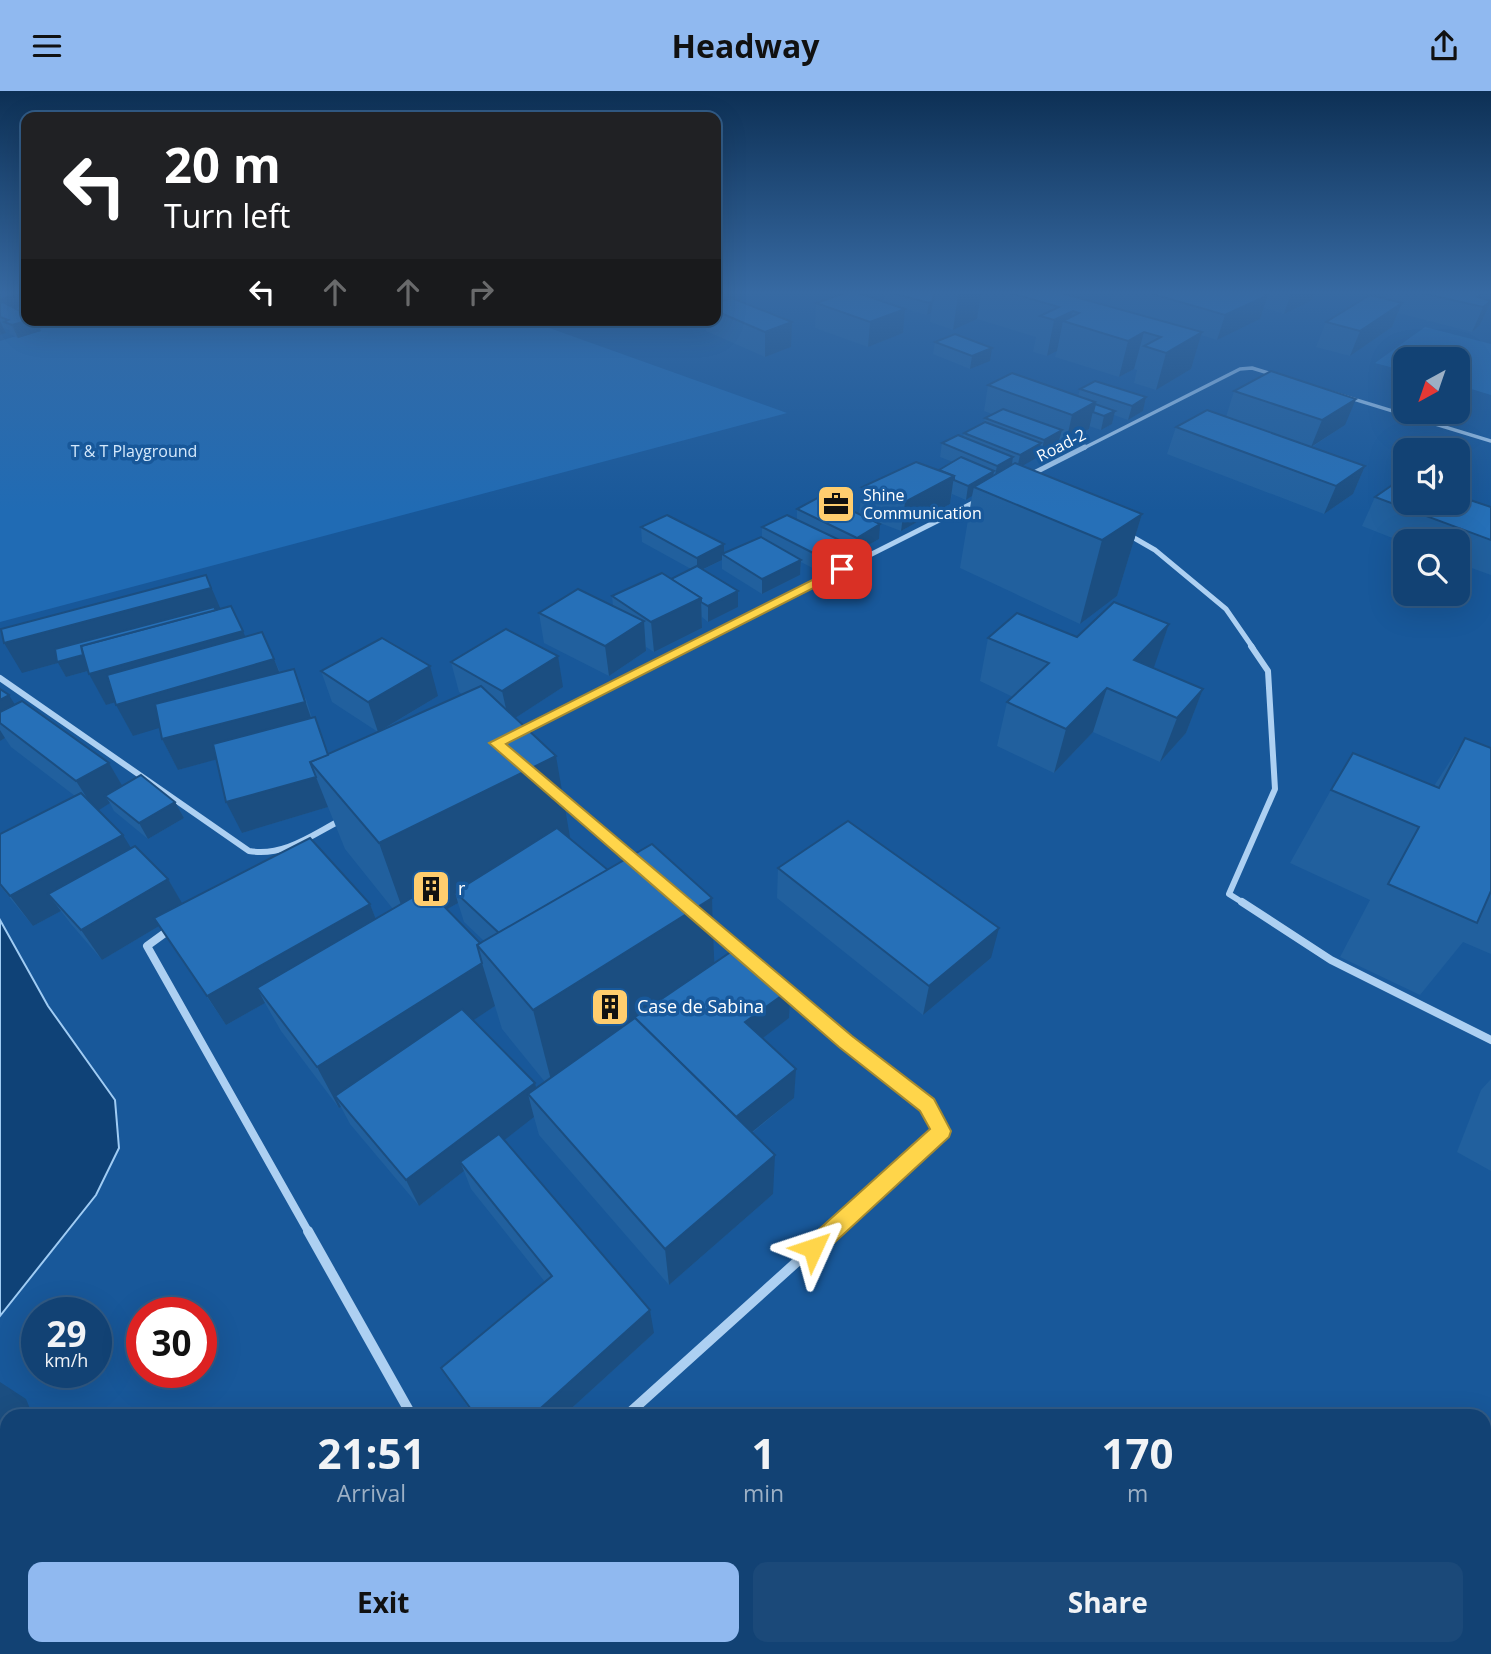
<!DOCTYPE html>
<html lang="en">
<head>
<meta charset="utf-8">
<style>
	:root { --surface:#124274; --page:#1b4979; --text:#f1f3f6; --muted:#9cb0c5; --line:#315b86; --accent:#90b9f0 }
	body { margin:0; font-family:"Open Sans",sans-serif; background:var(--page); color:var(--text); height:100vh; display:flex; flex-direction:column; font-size:26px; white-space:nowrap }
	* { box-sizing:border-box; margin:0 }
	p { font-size:23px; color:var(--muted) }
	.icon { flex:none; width:38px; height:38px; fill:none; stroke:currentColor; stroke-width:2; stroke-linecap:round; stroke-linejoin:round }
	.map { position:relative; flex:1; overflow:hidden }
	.details { position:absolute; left:0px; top:1318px; width:1491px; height:247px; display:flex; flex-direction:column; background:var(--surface); border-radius:21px 21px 0 0; box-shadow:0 7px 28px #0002,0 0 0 2px var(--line) }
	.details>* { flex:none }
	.guide { position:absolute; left:21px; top:21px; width:700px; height:214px; border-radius:14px; box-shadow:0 7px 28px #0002,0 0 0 2px var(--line); background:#202124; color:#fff; overflow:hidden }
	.needle { width:46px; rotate:220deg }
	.buttons { position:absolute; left:1393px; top:256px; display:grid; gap:14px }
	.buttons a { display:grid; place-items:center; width:77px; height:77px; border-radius:14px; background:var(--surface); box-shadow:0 7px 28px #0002,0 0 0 2px var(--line); font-size:35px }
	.speed { position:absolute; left:21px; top:1206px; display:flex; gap:14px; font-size:35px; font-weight:700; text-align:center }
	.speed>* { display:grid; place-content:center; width:91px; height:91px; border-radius:50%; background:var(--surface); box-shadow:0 7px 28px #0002,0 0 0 2px var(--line); line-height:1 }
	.speed small { font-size:18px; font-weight:400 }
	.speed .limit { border:10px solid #d22; background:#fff; color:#111 }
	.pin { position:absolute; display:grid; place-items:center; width:60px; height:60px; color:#fff; margin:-30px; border-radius:14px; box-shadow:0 4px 10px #0006 }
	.me { position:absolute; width:77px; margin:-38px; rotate:48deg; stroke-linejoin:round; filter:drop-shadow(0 0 5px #0008) }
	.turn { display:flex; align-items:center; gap:24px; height:147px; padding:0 28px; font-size:32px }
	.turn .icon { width:91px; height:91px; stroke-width:2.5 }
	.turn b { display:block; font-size:49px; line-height:60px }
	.lanes { display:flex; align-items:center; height:66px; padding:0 28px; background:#0003; justify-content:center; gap:35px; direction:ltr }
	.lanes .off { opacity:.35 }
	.eta { display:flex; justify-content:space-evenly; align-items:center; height:119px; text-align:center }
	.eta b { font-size:42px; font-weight:700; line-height:49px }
	.action { display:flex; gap:14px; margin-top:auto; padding:14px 28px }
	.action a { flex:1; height:80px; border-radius:14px; background:var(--accent); color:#111; font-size:28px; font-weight:700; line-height:80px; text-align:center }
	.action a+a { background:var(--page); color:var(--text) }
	header { display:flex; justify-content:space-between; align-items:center; height:91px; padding:0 28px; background:var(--accent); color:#111; font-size:32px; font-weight:700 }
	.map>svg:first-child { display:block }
</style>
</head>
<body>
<header><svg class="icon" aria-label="menu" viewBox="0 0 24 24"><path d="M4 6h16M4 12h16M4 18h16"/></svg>Headway<svg class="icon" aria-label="share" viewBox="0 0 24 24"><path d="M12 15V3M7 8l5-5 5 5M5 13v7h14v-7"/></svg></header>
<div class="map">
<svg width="1491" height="1563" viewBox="0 0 1491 1563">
	<rect width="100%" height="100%" fill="#18589a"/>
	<!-- green -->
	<g fill="#206bb4">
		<path d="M69,229H527L787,322L0,531V250Z"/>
		<path d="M1425,236L1491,253V304L1458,294V268H1405V280L1375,272Z"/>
	</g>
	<!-- water -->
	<path fill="#0f4277" stroke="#a0ccf4" stroke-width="2" d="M0,829L48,915L115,1009L119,1057L96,1104L0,1225Z"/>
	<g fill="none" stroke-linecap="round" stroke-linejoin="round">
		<!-- street-far4 -->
		<g stroke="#add0f2" stroke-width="3.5">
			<path d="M28,233L42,229"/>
			<path d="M1082,358L1240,278L1252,277L1491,350"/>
		</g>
		<!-- street-far3 -->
		<g stroke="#add0f2" stroke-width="5">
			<path d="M1028,385L1085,356"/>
			<path d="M1129,444L1155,459L1226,518L1253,557"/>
			<path d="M685,557L979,409"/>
		</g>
		<!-- street-far2 -->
		<g stroke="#add0f2" stroke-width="6">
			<path d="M0,587L249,760C284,766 312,744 341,729"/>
			<path d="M518,641L688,555"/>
			<path d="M557,704L636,771"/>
			<path d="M1245,813L1229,803L1275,698L1268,580L1251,555"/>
		</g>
		<!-- street-far1 -->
		<g stroke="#add0f2" stroke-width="8">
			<path d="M1242,811L1331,869L1491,949"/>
			<path d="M706,831L742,862"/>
			<path d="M169,839L147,855L309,1142"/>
			<path d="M783,897L927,1014L942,1040L829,1142"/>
		</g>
		<!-- street -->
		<g stroke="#add0f2" stroke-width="10">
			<path d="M308,1140L412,1325"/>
			<path d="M626,1325L831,1140"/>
			<path d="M360,1563L367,1558"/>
		</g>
	</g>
	<!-- wall -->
	<g fill="#21609e" fill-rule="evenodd">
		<path d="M0,202L20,203L24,211H26V229H38L36,230L41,240L18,247L10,243L9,239L4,237L6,242L0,244Z"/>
		<path d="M845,202H866L862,203L884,210V202H1061L1109,215L1112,202H1314L1311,210L1284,223L1264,217L1260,228L1217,249L1201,244L1191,278L1156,299L1134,292L1137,279L1134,278L1119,286L1055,266L1057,260L1047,265L1033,261L1036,246L977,228L953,239L930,231L931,222L927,224L905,218L903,242L868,256L815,237L816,212Z"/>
		<path d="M1388,202H1484L1481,207L1491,210L1480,234L1472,241L1398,222L1392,236L1350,265L1316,256L1326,231L1386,208Z"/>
		<path d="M716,212L791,256L765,266L706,240V229H716Z"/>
		<path d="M935,251L990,270L970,278L933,263Z"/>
		<path d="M988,294L1078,305L1080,298L1146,306L1143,320L1128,329L1114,324L1112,333L1101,339L1089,335V338L1066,351L1060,349L1058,353L1041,363L1039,362L1038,366L1021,375L1142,423L1117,505L1080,533L960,477L972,405L966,409L952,403L950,413L901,440L867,427L879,448L856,461L847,457L846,468L822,482L801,471L800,484L762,503L722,478V469L702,479L738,500V516L708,531L702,526V537L654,561L646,556V560L609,585L544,552L539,522L613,515L612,505L671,488L691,478L642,451L641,436L724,462L762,446V436L797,428V418L859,424L862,396L939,379L953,371L940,366L942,352L963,346L964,342L984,331L985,327L992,323L984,320Z"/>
		<path d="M1234,300L1345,334L1312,356L1365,375L1353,403L1324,423L1167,363L1176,336L1226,326Z"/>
		<path d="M1375,406L1491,416V484L1458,472V450H1405V452L1362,435Z"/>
		<path d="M221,518L245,546L274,568L280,581L306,608L312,627L329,663L378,641L332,611L321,580L438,605L382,639L462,603L459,601L451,571L563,596L515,627L570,748L608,779L712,807L714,872L791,898L789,927L763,947L794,1007L752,1042L773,1103L669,1194L539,1044L534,1026L504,1049L654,1242L563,1325H474L441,1277L545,1191L471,1098L464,1080L419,1115L350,1033L341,1016L339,1017L281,940L265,912L226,934L159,835L102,869L71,833L61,820L33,835L0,795V743L75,705L11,656L5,647L0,650V598L14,614L109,672L122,695L175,711L184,727L148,748L114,720L110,712L98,719L131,758L168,788L182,813H370L376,828L393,818L345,758L328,716L242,742L217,668L178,679L162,648L159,636L133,645L115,611L106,614L88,580L66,586L58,572L22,582ZM458,812L464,831L484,850L480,852L447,818ZM495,915L502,938L545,991L536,997L473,929Z"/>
		<path d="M1169,533L1153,577L1203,598L1186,642L1160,671L1093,641L1054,682L997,655L1007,611L1013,606L980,590L988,547L1077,546Z"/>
		<path d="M1465,647L1491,657V863L1463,851L1420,904L1340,866L1370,809L1290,772L1331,699L1434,695Z"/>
		<path d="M778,777L991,867L923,924L777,807Z"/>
		<path d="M1491,988V1080L1457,1061L1481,999Z"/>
		<path d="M903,1558H1124L1130,1563H909Z"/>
		<path d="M1312,1558H1475L1481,1563H1309Z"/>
	</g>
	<!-- shaded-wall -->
	<g fill="#1b4e81">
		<path d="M0,202L20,203L25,215L18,213L20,216L0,222Z"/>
		<path d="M963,202H981L977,228L953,239L958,204Z"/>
		<path d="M1291,202H1314L1311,210L1284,223Z"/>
		<path d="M1268,204L1260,228L1217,249L1225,224Z"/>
		<path d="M933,210L931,222L927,224L929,212Z"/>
		<path d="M1491,210L1480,234L1472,241L1483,216Z"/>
		<path d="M1402,212L1392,236L1350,265L1360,240Z"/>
		<path d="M905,218L903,242L868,256L870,231Z"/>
		<path d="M1073,220L1070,232L1063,230L1057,260L1047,265L1054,229Z"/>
		<path d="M30,229H38L36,230L41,240L18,247L12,234Z"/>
		<path d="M0,230L6,242L0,244Z"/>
		<path d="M792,231L791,256L765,266V241Z"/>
		<path d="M1144,241L1134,278L1119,286L1128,250Z"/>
		<path d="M1202,241L1191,278L1156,299L1166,262Z"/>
		<path d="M992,257L990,270L970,278L972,265Z"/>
		<path d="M1146,306L1143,320L1128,329L1132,315Z"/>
		<path d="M1356,308L1345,334L1311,356L1322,329Z"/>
		<path d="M1095,311L1089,338L1066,351L1072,324Z"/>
		<path d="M1115,320L1112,333L1101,339L1104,325Z"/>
		<path d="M1062,339L1058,353L1041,363L1044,349Z"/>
		<path d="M1041,352L1038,366L1017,378L1020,364Z"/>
		<path d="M1013,366L1011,380L994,389L997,375Z"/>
		<path d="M1365,375L1353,403L1324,423L1336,395Z"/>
		<path d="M994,380L992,394L974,396L972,405L966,409L968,395Z"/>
		<path d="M954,385L950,413L901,440L905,411Z"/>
		<path d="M1142,423L1117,505L1080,533L1102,449Z"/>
		<path d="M880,433L879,448L856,461L857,447Z"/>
		<path d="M724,453V464L722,463V469L697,481V467Z"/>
		<path d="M848,453L846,468L822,482L823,467Z"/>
		<path d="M801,469L800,484L762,503V488Z"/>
		<path d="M206,484L224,526L225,542L66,586L58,572L22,582L4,552Z"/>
		<path d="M738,500V516L708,531V515Z"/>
		<path d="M701,507L702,537L654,561L651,531Z"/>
		<path d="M644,530L646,560L609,585L605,555Z"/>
		<path d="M1169,533L1154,576L1127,605L1134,569Z"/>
		<path d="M243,540L255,570L106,614L89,583Z"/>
		<path d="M558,565L563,596L509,631L502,600Z"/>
		<path d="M274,568L286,598L133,645L116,614Z"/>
		<path d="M430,575L438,605L378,641L368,611Z"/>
		<path d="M294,578L316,641L178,679L162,648Z"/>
		<path d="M1107,597L1093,641L1054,682L1066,638Z"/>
		<path d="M1203,598L1186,642L1160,671L1177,627Z"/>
		<path d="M9,604L28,635L0,632V609Z"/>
		<path d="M0,639L5,647L0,650Z"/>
		<path d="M556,665L571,752L455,801L458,812L410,839L379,752Z"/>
		<path d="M109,672L127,703L105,705L110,712L96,721L76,690Z"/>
		<path d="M316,686L328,716L242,742L226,711Z"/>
		<path d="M175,711L184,727L148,748L139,732Z"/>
		<path d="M123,744L142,775L48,803L61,820L33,835L10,805Z"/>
		<path d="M168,788L186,819L102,869L81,839Z"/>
		<path d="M712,807L715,893L554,1001L533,919Z"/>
		<path d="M370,813L382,844L257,897L265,912L226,934L207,905Z"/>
		<path d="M999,837L991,867L923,924L929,895Z"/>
		<path d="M482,872L495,915L343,1015L335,1005L341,1016L339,1017L317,976Z"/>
		<path d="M791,898L789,927L745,961V931Z"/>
		<path d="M796,978L794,1007L732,1057V1030Z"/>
		<path d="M535,992L542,1020L528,1003L534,1026L466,1079L460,1071L464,1080L419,1115L406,1089Z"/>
		<path d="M775,1064L773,1103L669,1194L665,1158Z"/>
		<path d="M650,1219L654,1242L563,1325H532Z"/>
		<path d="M0,1291L26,1308L33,1325H7V1362L0,1342Z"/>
		<path d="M75,1558H119L121,1563H77Z"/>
		<path d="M211,1558H251L244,1563H204Z"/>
	</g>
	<!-- building -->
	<g fill="#2670b8" stroke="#1b4e81" stroke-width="2">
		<path d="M0,202H17L20,203L0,208Z"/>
		<path d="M845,202H858L905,218L870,231L816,212Z"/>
		<path d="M892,202H934L933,210L929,212Z"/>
		<path d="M1010,202H1061L1202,241L1166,262L1144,255L1161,246L1144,241L1128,250L1063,230L1079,222L1073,220L1054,229L1040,225L1059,216Z"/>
		<path d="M1149,202H1260L1268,204L1225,224Z"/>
		<path d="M1422,202H1483L1477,206L1491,210L1483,216Z"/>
		<path d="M1370,204L1402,212L1360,240L1326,231Z"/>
		<path d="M732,207L792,231L765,241L716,220V212Z"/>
		<path d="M3,211L26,223V229H30L12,234L4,231L8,229L0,226V212Z"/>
		<path d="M26,211V217L18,213Z"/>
		<path d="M955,243L992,257L972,265L935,251Z"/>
		<path d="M1271,280L1356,308L1322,329L1234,300Z"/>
		<path d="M1012,282L1095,311L1072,324L988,294Z"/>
		<path d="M1095,290L1146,306L1132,315L1080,298Z"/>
		<path d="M1095,313L1115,320L1104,325L1093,321Z"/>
		<path d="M1003,318L1062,339L1044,349L985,327Z"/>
		<path d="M1207,319L1365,375L1336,395L1176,336Z"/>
		<path d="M985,331L1041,352L1020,364L964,342Z"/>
		<path d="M958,344L1013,366L997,375L942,352Z"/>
		<path d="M961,366L994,380L968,395L954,389V385L939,379Z"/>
		<path d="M916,371L954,385L905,411L862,396Z"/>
		<path d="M1015,372L1142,423L1102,449L974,396Z"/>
		<path d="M1404,386H1405V411H1458V405L1491,416V449L1375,406Z"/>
		<path d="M821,405L880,433L857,447L797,418Z"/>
		<path d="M667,424L724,453L697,467L641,436Z"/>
		<path d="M787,424L848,453L823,467L762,436Z"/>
		<path d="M761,446L801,469L762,488L722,463Z"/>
		<path d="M697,475L738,500L708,515L701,511V507L671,488Z"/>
		<path d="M662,482L701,507L651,531L612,505Z"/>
		<path d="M206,484L211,497L4,552L1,538Z"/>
		<path d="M578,498L644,530L605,555L539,522Z"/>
		<path d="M1114,511L1169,533L1134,569L1203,598L1177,627L1107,597L1066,638L1007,611L1049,572L988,547L1017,522L1077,546Z"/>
		<path d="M231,515L243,540L89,583L81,555Z"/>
		<path d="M214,516L216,519L81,555L83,564L57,571L55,558Z"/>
		<path d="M506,538L558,565L502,600L451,571Z"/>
		<path d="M262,541L274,568L116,614L107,584Z"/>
		<path d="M382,547L430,575L368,611L321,580Z"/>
		<path d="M294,578L305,611L162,648L155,613Z"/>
		<path d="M481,595L556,665L379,752L310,671Z"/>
		<path d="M0,598L9,604L0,609Z"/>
		<path d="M22,610L109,672L76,690L0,632V621Z"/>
		<path d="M315,626L328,664L310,671L316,686L226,711L213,653Z"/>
		<path d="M1465,647L1491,657V800L1477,832L1388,793L1419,736L1331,699L1353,662L1439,697Z"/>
		<path d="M141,684L175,711L139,732L105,705Z"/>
		<path d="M81,702L123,744L10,805L0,793V743Z"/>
		<path d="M848,730L999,837L929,895L778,777Z"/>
		<path d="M557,737L608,779L499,842L455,801Z"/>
		<path d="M310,747L370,813L207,905L154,827Z"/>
		<path d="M652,753L712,807L533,919L477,854Z"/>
		<path d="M135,755L168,788L81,839L48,803Z"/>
		<path d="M427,798L480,852L477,854L482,872L317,976L257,897Z"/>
		<path d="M741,854L791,898L745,931L796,978L736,1026L635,927L632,928Z"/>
		<path d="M462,918L535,992L406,1089L335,1005Z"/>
		<path d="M635,927L775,1064L665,1158L528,1003Z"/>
		<path d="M499,1043L650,1219L532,1325H476L441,1277L552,1185L460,1071Z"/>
		<path d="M0,1342L7,1362V1558H75L77,1563H0Z"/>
		<path d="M147,1558H211L204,1563H149Z"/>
		<path d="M412,1558H579L583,1563H407Z"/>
		<path d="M642,1558H862L866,1563H646Z"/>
		<path d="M931,1558H1124L1130,1563H936Z"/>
		<path d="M1375,1558H1475L1481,1563H1372Z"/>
	</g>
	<!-- sky -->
	<linearGradient id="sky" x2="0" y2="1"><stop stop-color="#0d3055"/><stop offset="0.48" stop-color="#376aa3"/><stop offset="1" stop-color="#376aa3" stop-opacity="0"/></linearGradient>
	<rect width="1491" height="420" fill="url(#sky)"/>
	<!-- route -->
	<path fill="#ffd54a" stroke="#a68a30" stroke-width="2" d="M842,474L847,475V480L506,653L852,945L934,1008L951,1040L949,1046L821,1164L813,1167L806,1164L803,1157L806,1150L930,1038L920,1020L839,956L489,652Z"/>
	<!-- icons -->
	<defs>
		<symbol id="office-square" viewBox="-11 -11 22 22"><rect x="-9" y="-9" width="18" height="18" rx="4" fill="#ffcd6e" stroke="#18589a"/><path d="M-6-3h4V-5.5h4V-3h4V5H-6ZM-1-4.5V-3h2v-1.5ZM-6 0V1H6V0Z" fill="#111"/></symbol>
		<symbol id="building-square" viewBox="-11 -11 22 22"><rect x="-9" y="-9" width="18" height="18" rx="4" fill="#ffcd6e" stroke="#18589a"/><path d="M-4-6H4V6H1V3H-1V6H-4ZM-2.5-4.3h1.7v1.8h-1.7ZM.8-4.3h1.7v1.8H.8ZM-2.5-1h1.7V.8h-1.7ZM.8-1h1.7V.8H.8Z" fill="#111"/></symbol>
	</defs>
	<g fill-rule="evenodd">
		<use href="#office-square" x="814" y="391" width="44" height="44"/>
		<use href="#building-square" x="409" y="776" width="44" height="44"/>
		<use href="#building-square" x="588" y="894" width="44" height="44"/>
	</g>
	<g text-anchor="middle" stroke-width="7" stroke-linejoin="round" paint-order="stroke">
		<!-- far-street labels -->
		<g font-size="16" fill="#fff" stroke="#18589a">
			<text transform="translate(1061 354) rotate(-27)" y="6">Road-2</text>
		</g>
		<!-- far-park labels -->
		<g font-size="16" fill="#d5e9fc" stroke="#18589a">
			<text x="134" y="366">T &amp; T Playground</text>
		</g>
		<!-- far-poi labels -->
		<g font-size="16" fill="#fff" stroke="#18589a" text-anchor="start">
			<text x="863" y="410">Shine<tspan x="863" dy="18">Communication</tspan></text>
		</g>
		<!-- poi labels -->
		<g font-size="18" fill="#fff" stroke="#18589a" text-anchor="start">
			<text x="458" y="804">r</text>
			<text x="637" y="922">Case de Sabina</text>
		</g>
	</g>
</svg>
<div class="buttons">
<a><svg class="needle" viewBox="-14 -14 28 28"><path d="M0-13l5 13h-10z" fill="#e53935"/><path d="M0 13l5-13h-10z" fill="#9cb0c5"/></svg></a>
<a><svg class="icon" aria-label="sound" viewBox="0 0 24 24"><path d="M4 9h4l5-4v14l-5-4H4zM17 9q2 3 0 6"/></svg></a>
<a><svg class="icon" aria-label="search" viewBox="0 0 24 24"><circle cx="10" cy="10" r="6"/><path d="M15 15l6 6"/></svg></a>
</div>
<div class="speed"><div>29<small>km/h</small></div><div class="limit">30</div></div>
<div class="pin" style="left:842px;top:478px;background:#d93025"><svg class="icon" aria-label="arrive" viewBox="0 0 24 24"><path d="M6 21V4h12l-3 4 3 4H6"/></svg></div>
<svg class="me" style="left:813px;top:1157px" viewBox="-20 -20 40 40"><path d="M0-17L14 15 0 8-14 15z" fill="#ffd54a" stroke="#fff" stroke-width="4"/></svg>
<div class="guide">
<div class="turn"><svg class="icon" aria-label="left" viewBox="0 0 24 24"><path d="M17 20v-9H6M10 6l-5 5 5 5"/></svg><div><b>20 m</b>Turn left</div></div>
<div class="lanes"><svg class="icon" aria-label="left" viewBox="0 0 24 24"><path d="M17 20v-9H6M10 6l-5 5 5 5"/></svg><svg class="icon off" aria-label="ahead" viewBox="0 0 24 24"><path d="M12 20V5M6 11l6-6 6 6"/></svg><svg class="icon off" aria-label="ahead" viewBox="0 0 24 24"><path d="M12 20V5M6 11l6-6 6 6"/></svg><svg class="icon off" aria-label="right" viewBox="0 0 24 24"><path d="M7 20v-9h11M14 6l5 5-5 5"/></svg></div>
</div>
<section class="details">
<div class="eta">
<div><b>21:51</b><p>Arrival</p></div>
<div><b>1</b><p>min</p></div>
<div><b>170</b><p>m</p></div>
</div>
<div class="action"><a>Exit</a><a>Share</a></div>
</section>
</div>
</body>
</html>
